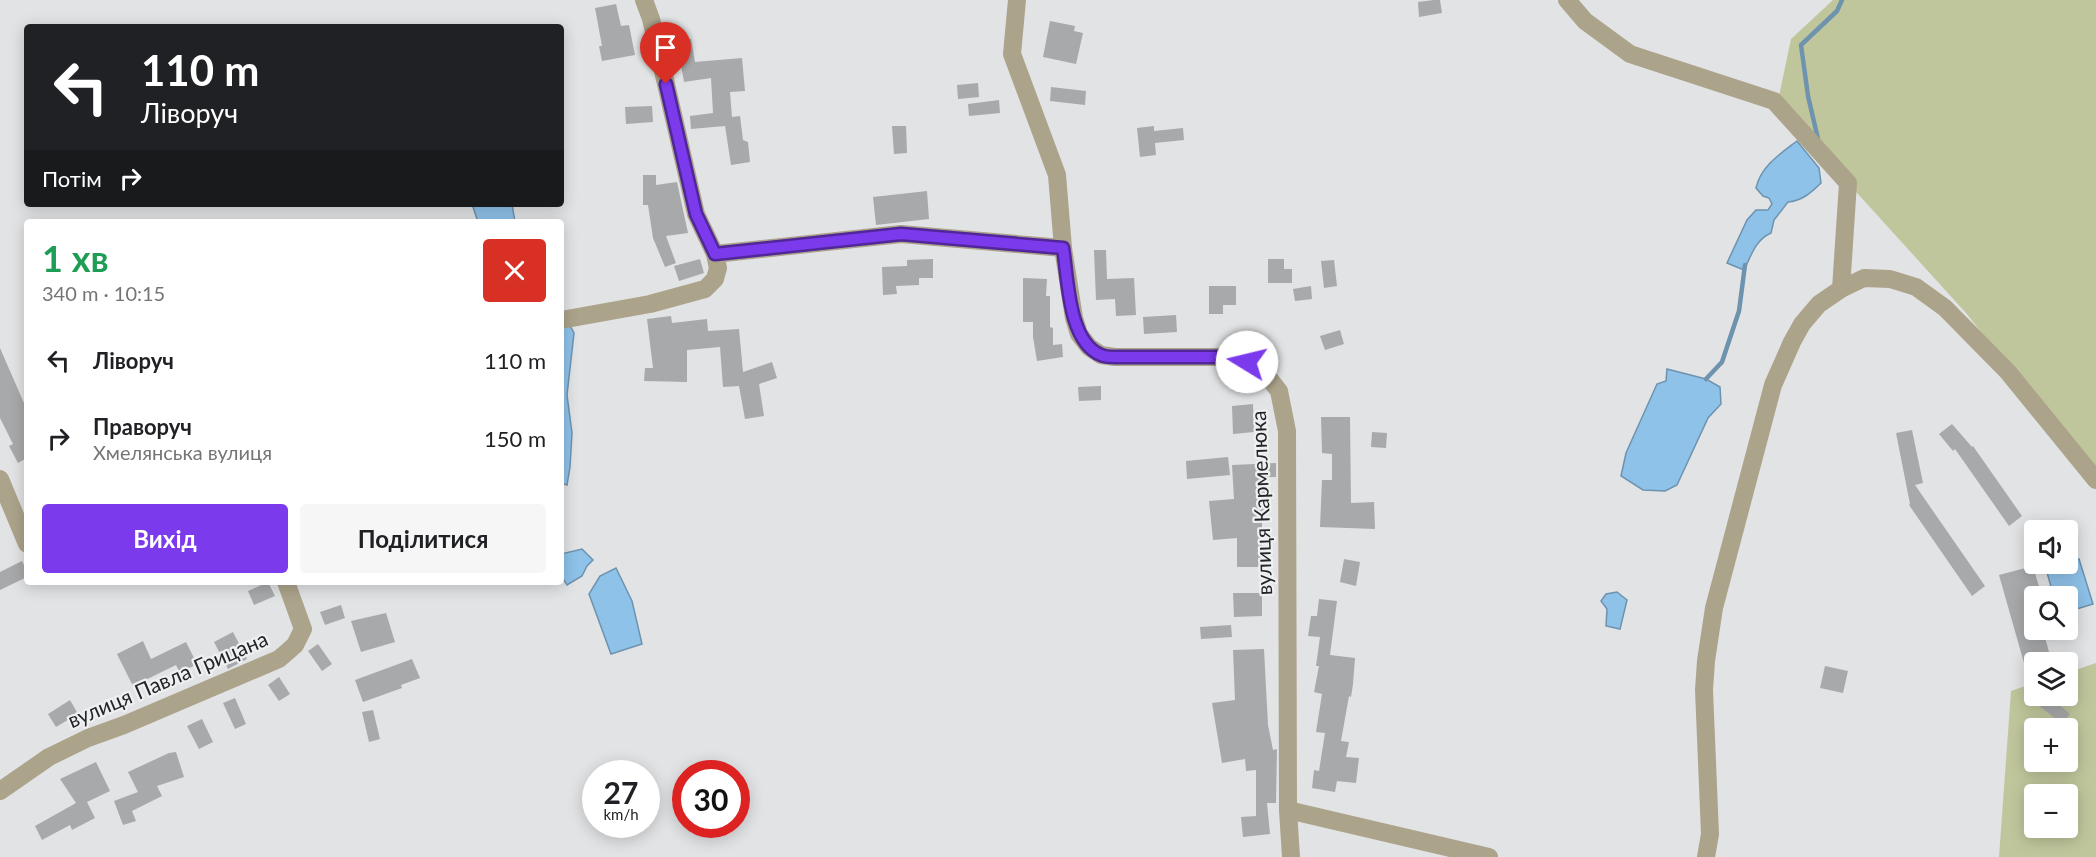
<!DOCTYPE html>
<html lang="uk">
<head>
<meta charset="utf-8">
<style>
	:root { --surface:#fff; --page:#f6f6f6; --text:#202124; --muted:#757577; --accent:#7c3aed }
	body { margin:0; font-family:Lato,sans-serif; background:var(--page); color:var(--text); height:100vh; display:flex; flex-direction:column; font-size:22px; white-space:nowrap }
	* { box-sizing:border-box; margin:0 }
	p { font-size:20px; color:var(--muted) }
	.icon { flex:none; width:33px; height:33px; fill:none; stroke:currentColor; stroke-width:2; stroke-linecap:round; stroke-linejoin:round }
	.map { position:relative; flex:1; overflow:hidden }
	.details { position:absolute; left:24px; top:219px; width:540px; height:366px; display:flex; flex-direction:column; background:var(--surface); border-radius:6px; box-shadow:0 3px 15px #0003 }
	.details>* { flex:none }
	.guide { position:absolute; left:24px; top:24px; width:540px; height:183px; border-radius:6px; box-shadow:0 3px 15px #0003; background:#202124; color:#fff; overflow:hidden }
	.tools { position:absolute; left:2024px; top:520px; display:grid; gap:12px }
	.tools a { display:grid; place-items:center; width:54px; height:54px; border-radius:6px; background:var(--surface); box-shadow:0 3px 15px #0003; font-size:30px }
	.speed { position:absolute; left:582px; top:760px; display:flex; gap:12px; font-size:30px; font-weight:700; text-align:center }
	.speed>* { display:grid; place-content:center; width:78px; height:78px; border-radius:50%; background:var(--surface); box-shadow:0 3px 15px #0003; line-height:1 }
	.speed small { font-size:15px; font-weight:400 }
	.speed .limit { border:9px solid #d22; background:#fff; color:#111 }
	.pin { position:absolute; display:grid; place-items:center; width:51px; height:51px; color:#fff; margin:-62px -26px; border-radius:50% 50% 50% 0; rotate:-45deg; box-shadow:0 0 6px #0007 }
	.pin .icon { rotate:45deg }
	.me { position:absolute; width:66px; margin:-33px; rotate:279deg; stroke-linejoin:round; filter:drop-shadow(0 0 4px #0008) }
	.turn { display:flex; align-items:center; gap:21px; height:126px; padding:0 18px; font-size:27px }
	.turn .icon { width:78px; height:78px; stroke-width:2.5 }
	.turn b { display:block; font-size:42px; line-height:51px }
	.then { display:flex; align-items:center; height:57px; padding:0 18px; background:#0003; gap:12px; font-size:22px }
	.round { display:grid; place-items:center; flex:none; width:63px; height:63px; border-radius:6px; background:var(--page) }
	.overview { display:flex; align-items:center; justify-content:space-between; height:102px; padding:0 18px }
	h1 { font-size:36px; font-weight:700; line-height:45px; color:#1e9e55 }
	.action { display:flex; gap:12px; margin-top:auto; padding:12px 18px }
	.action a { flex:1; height:69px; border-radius:6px; background:var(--accent); color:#fff; font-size:24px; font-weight:700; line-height:69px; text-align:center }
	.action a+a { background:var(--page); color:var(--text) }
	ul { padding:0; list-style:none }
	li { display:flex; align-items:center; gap:18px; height:78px; padding:0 18px }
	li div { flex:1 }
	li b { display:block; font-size:22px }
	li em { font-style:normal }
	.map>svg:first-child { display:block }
</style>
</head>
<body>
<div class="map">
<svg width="2096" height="857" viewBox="0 0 2096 857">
	<rect width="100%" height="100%" fill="#e2e3e5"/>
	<!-- green -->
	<g fill="#c0c69c" fill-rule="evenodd">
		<path d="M1833,0H2096V477L1966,313L1848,183L1779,96L1791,39Z"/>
		<path d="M2096,663V857H1999L2011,691L2034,683V696H2067V673ZM2034,729H2067V762H2034ZM2034,795H2067V828H2034Z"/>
	</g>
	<!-- water -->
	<g fill="#8ec2e9" stroke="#6e93ae" stroke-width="1.5">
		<path d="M1797,141L1819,168L1821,183C1812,192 1802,201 1788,202L1774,220L1771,233C1756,239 1751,256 1744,270L1727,263L1747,220L1756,210H1768L1772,204L1769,198L1763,196L1756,188C1761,166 1780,154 1797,141Z"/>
		<path d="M472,204H512L515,222H478Z"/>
		<path d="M569,324L574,333L567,395L572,433L570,467L567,485L561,483V326Z"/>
		<path d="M1667,369L1706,379L1720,387L1721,404L1708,418L1677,485L1665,491L1643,490L1621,476L1626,453L1657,384L1666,381Z"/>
		<path d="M582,549L593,560L587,566L582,576L567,585L561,575V554Z"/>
		<path d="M2079,559L2093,604L2067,612V597H2054L2046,569Z"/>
		<path d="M616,568L632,601L642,644L611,654L589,594L600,576Z"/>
		<path d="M1617,592L1627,600L1620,629L1606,626L1607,609L1601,601L1606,594Z"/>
	</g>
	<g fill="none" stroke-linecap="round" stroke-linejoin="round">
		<!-- stream -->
		<g stroke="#6e93ae" stroke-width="4.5">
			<path d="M1818,139L1808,96L1801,45L1837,11L1842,0"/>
			<path d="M1706,379L1722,362L1739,311L1745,265"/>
		</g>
	</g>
	<!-- building -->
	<g fill="#a8a9ab">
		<path d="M1434,0H1440L1442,13L1419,17L1418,2Z"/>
		<path d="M616,4L621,26L629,25L635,55L602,61L599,46H602L595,8Z"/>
		<path d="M1050,21L1075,26L1074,31L1083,33L1076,64L1043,57Z"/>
		<path d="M691,39L695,62L742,58L745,91L730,92L732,117L740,116L743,140L748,142L750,162L731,165L725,126L691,129L690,116L713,113L711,78L684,82L677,41Z"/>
		<path d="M978,83L979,97L958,99L957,85Z"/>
		<path d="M1051,87L1086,91L1085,105L1050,101Z"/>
		<path d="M999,100L1000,113L969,116L968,104Z"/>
		<path d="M652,106L653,122L626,124L625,107Z"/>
		<path d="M892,126H906L907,153L894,154Z"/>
		<path d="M1154,126V131L1183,128L1184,140L1155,143L1156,155L1140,157L1137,128Z"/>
		<path d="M643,175H656V185L677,182L688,233L666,236L676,263L665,267L653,238L648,205H643Z"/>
		<path d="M927,191L929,219L876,225L873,197Z"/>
		<path d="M1094,250H1106L1107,279L1134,278L1136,315L1116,316L1115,299L1096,300Z"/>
		<path d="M700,259L704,273L679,281L674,266Z"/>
		<path d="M933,259V278H919V285L896,286L897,294L883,295L882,267L907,266V260Z"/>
		<path d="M1268,259H1284V269H1292V283H1268Z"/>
		<path d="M1334,260L1337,286L1324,288L1321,261Z"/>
		<path d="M1023,278L1047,279L1046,296H1050V327L1053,328V345L1062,344L1063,357L1037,361L1033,337V322H1023Z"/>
		<path d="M1209,286H1236V305H1223V314H1209Z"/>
		<path d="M1311,286L1312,299L1295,301L1293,289Z"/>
		<path d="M1176,315L1177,332L1144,334L1143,317Z"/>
		<path d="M671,316L672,323L707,319L708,331L739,329L743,372L772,362L777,378L759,384L764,416L745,419L739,386L723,387L720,347L687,350V382L644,381L645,368H653L647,319Z"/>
		<path d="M1340,330L1344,344L1325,350L1320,336Z"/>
		<path d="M0,348L27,410V458L18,463L9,446L13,444L0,418Z"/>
		<path d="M1101,386V400L1079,401L1078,387Z"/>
		<path d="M1253,404L1254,432L1233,434L1232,406Z"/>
		<path d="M1321,417H1350L1351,503L1374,502L1375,529L1320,527L1322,480H1332V454L1322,453Z"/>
		<path d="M1952,424L1972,447L1973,446L2022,516L2009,526L1955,449L1953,451L1939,434Z"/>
		<path d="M1912,430L1923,483L1915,485L1985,586L1972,596L1909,505L1910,504L1896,433Z"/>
		<path d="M1372,432L1387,433L1386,448L1371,447Z"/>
		<path d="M1228,457L1230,475L1187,479L1186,461Z"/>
		<path d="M1276,463V477H1267L1269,514H1262V567H1237V538L1213,540L1209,501L1234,499L1232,465Z"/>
		<path d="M1344,559L1360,562L1356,586L1340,582Z"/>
		<path d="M22,561L27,571V577L0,590V572Z"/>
		<path d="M2033,566L2042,597H2034V630H2043L2052,663H2024L1999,575Z"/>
		<path d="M268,582L275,596L254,605L248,591Z"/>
		<path d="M1233,593H1262V616L1234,617Z"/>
		<path d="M1319,599L1337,601L1330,655L1355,658L1353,684L1351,697L1349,696L1341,741L1349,742L1346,757L1359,758L1356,783L1337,781L1335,792L1312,788L1314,770L1319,771L1325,733L1316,732L1322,694L1314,692L1319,666H1316L1320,637L1308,636L1311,616H1317Z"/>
		<path d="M341,605L345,618L325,625L320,612Z"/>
		<path d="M386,613L395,642L361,652L351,621Z"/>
		<path d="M1231,625L1232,637L1201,639L1200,627Z"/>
		<path d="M233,632L247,659L228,669L214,642Z"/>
		<path d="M143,641L151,659L186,642L197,664L180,673L176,665L133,686L117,654Z"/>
		<path d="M318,644L332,664L322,671L308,651Z"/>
		<path d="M1264,649L1268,725L1273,750L1277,749L1276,803H1267L1270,834L1243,837L1241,817L1256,816V770L1246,771L1245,759L1222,763L1212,703L1235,700L1233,650Z"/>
		<path d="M412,659L420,678L401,685L402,688L363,702L355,680Z"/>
		<path d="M1825,666L1848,671L1843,693L1820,688Z"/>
		<path d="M279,677L290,694L279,701L268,685Z"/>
		<path d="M2027,696H2049L2070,714L2062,724Z"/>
		<path d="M235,698L246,724L235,729L223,703Z"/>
		<path d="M70,700L78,714L56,727L48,714Z"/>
		<path d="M373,710L380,739L369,742L362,712Z"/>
		<path d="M202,719L213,742L199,749L187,726Z"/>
		<path d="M176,752L184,777L157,786L162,796L132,811L136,821L123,825L114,801L138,792L128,772L169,753Z"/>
		<path d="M96,762L110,791L87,802L95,818L72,830L70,825L42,840L35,826L76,803L60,779Z"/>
	</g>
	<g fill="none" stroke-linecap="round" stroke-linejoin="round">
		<!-- street -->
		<g stroke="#aca38b" stroke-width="18">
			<path d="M1017,0L1012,54L1057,175L1063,248L1074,318L1079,334L1089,347L1101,355L1115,357H1227L1247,362L1264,372L1279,391L1287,431L1288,810L1291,857"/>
			<path d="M1567,0L1585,21L1630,54L1774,101L1848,183L1841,289"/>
			<path d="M715,254L901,234L1063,248"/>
			<path d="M561,320L650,304L705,289L715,279L718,268L715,254L696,214L651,19L644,0"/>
			<path d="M0,479L27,544"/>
			<path d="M0,791L49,757L88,738L124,725L279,659L295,645L303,629L286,582"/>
			<path d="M1288,810L1489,857"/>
			<path d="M1706,857L1710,834L1704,690L1706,661L1714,608L1773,385L1792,342L1802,324L1819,304L1841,289L1864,278L1890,279L1916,287L1945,308L2008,372L2096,480"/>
		</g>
	</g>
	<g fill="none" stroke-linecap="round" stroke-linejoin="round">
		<defs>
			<path id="route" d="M666,84L696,214L715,254L901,234L1063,248C1068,278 1068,342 1101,355C1105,357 1111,357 1115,357H1227L1247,362"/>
		</defs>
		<!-- route casing -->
		<use href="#route" stroke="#51269a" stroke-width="15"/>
		<!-- route -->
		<use href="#route" stroke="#7c3aed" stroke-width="10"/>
	</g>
	<g text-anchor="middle" stroke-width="4.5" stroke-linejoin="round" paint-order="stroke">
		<!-- street labels -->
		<g font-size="21" fill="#232424" stroke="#eff0f2">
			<text transform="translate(1262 503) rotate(-92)" y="7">вулиця Кармелюка</text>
			<text transform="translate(168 680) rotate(-23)" y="7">вулиця Павла Грицана</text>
		</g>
	</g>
</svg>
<div class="tools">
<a><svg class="icon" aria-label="sound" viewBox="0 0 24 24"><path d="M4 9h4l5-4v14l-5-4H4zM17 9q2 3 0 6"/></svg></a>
<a><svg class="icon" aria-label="search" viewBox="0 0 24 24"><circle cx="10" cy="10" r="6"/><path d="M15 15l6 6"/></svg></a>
<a><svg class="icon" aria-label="layers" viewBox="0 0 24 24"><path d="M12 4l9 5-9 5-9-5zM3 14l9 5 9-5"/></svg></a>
<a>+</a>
<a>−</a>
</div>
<div class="speed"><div>27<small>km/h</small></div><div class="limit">30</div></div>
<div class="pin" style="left:666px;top:84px;background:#d93025"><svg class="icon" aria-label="arrive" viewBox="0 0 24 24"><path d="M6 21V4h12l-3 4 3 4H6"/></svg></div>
<svg class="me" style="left:1247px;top:362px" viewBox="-20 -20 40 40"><circle r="19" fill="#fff"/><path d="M0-13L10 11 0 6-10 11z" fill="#7c3aed"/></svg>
<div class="guide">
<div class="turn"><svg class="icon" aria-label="left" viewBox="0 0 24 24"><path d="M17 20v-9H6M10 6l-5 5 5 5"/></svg><div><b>110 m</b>Ліворуч</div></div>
<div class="then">Потім<svg class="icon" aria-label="right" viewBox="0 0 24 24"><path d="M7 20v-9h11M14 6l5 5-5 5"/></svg></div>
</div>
<section class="details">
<div class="overview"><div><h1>1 хв</h1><p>340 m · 10:15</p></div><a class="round" style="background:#d93025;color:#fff"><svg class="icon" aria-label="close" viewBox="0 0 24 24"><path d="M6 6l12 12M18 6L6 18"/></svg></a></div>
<ul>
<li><svg class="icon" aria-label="left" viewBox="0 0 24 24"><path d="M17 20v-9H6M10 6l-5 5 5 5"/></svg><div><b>Ліворуч</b></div><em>110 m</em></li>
<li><svg class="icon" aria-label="right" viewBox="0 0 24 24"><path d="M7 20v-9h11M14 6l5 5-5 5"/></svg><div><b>Праворуч</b><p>Хмелянська вулиця</p></div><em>150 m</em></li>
</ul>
<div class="action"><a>Вихід</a><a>Поділитися</a></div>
</section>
</div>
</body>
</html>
